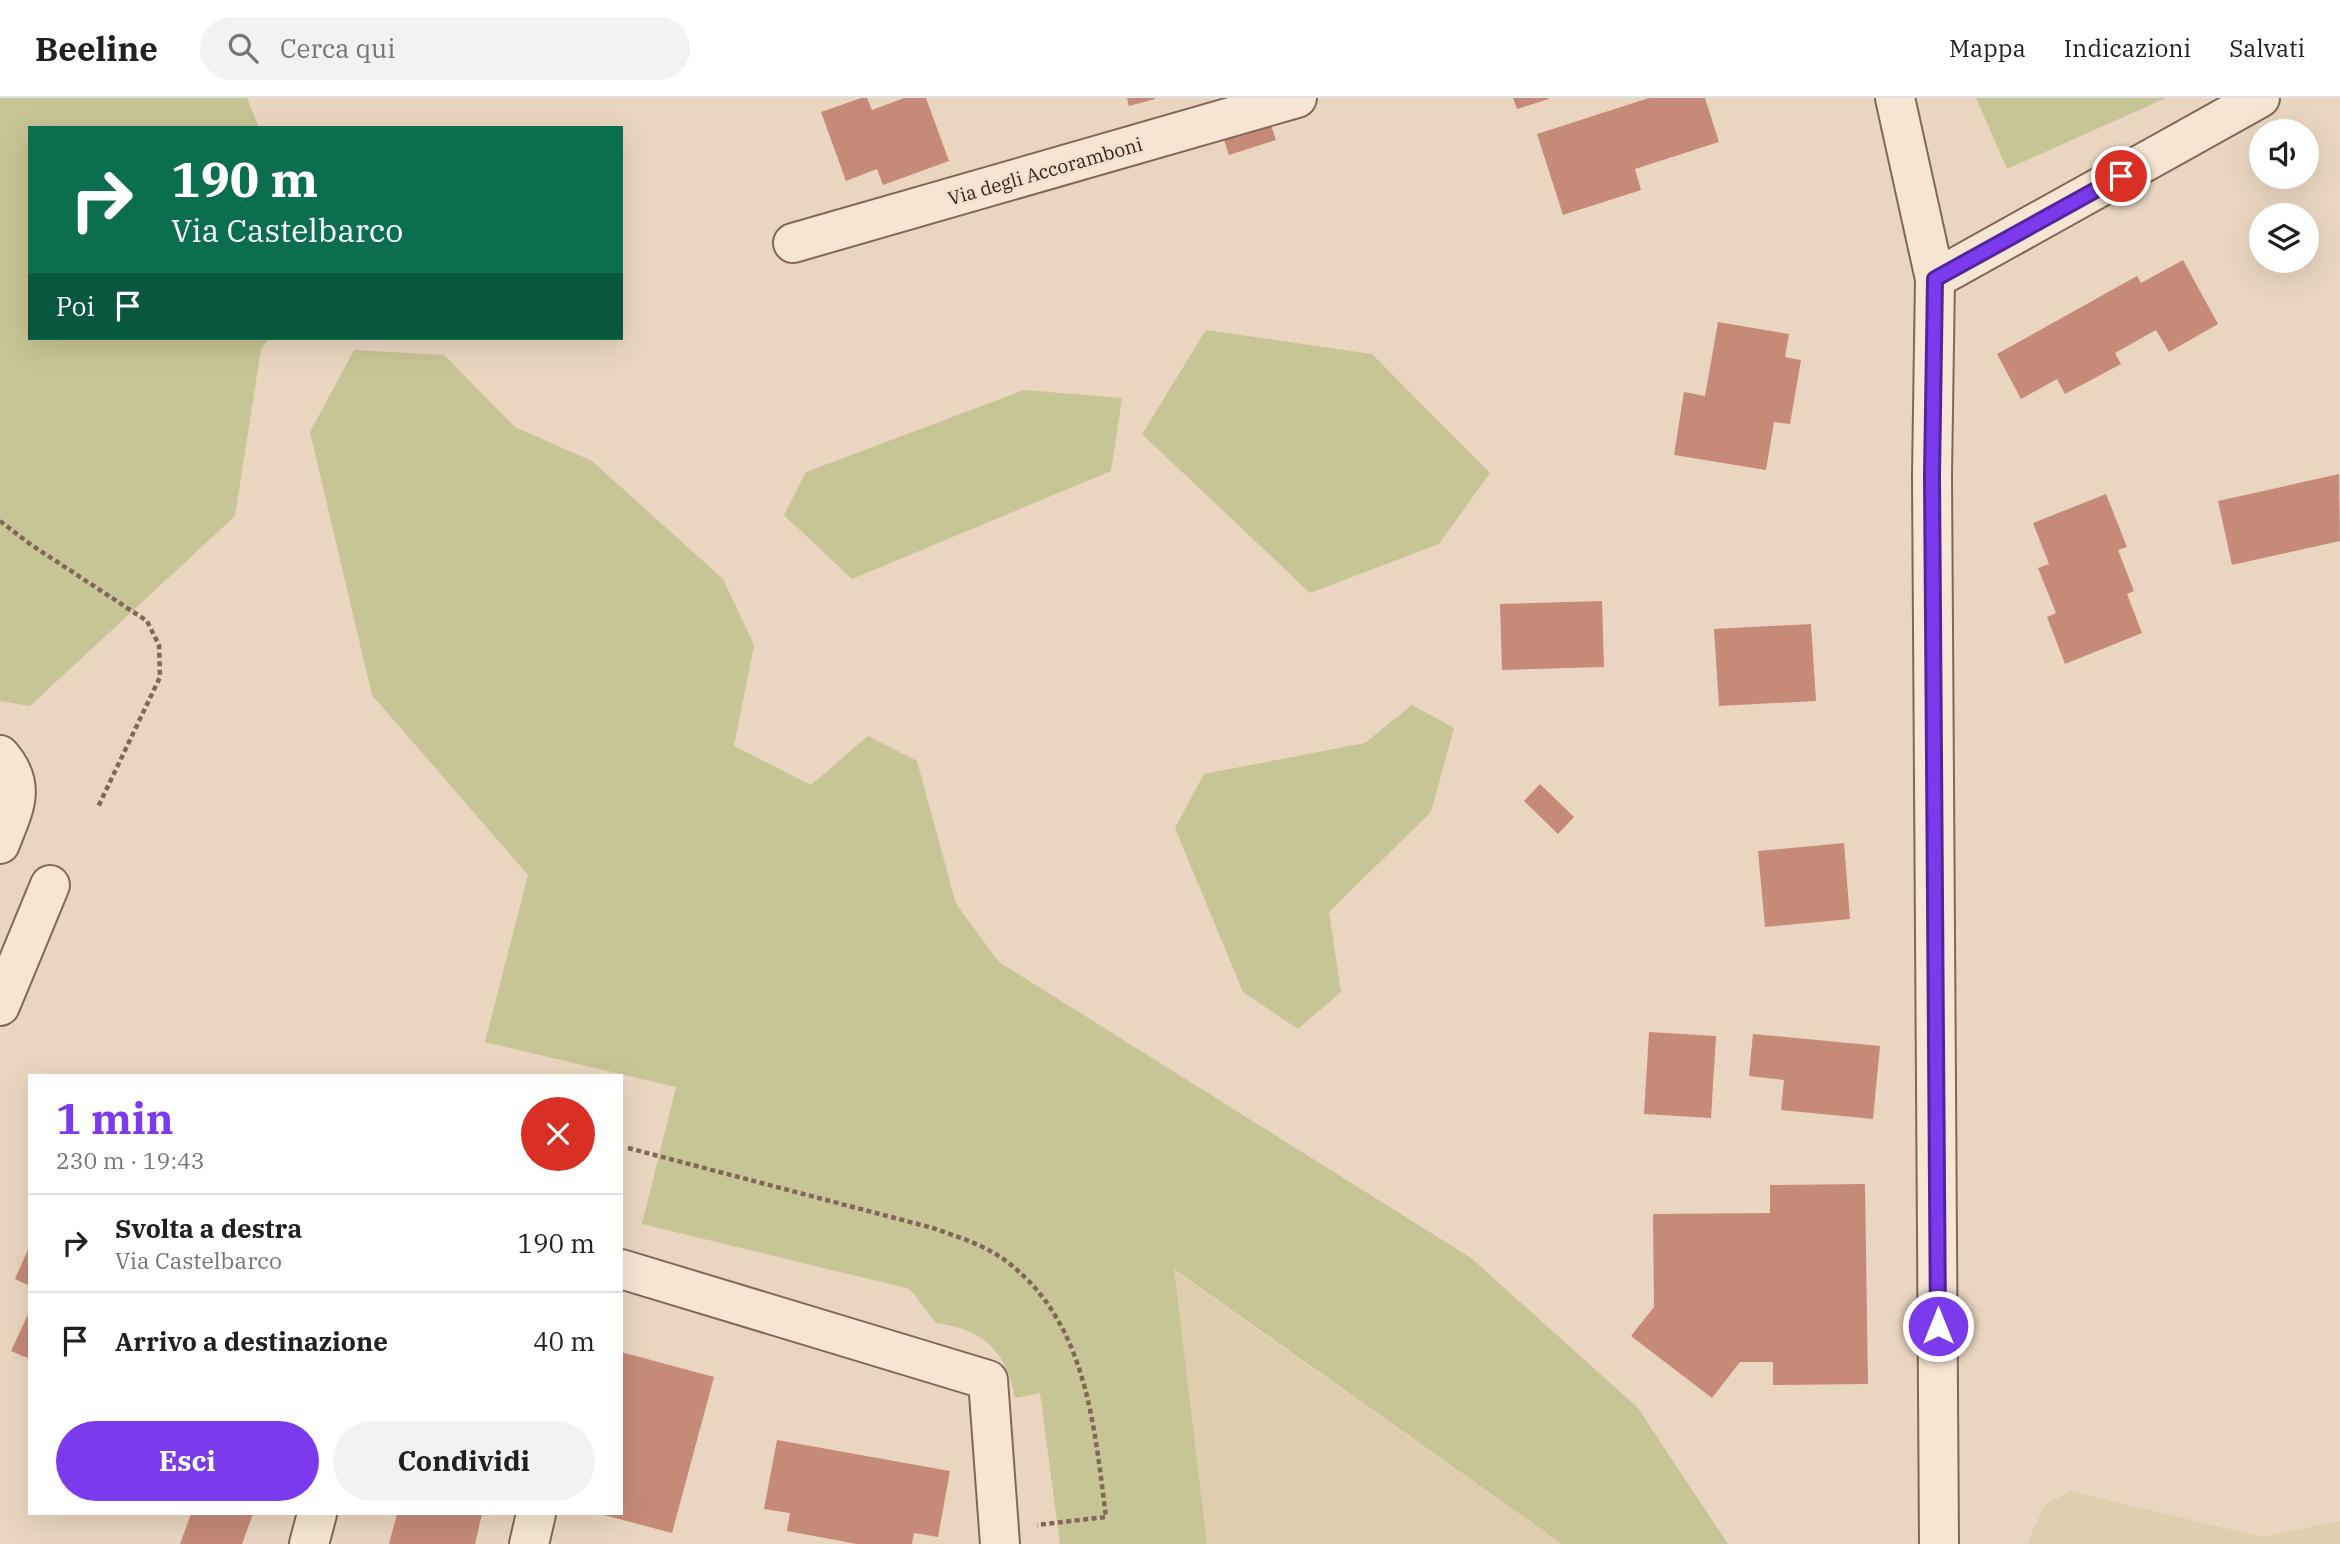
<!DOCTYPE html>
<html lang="it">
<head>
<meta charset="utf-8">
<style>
	:root { --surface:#fff; --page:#f2f2f2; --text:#202124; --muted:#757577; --line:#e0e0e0; --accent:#7c3aed }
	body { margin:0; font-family:"IBM Plex Serif",serif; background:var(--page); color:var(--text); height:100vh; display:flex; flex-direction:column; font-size:26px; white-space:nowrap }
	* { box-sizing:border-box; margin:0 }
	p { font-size:23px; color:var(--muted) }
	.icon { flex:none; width:38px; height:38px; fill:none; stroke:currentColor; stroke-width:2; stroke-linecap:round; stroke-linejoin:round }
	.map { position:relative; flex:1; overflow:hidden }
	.side { position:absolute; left:28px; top:976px; width:595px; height:441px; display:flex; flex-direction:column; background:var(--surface); border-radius:0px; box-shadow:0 7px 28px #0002 }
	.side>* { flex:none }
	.top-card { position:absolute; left:28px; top:28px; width:595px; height:214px; border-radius:0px; box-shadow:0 7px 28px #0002; background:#0b6e4f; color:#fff; overflow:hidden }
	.fabs { position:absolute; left:2249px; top:21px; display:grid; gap:14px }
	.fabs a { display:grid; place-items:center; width:70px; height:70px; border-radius:50%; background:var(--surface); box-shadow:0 7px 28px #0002; font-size:35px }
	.pin { position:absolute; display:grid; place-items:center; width:60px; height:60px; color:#fff; margin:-30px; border:4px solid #fff; border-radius:50%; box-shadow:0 2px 7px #0007 }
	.me { position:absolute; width:77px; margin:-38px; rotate:0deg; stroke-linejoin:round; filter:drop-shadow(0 0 5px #0008) }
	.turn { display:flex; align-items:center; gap:24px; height:147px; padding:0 28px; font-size:32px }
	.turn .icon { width:91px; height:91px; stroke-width:2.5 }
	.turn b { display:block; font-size:49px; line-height:60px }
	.then { display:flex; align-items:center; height:66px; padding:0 28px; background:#0003; gap:14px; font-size:26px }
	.round { display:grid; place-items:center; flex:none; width:74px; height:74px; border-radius:37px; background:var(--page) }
	.head { display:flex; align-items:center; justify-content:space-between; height:119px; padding:0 28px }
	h1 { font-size:42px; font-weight:700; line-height:52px; color:var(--accent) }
	.button { display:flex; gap:14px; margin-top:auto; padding:14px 28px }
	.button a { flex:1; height:80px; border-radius:42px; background:var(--accent); color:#fff; font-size:28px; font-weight:700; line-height:80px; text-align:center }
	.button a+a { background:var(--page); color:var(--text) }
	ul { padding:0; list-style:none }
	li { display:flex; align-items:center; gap:21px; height:98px; padding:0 28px; border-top:2px solid var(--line) }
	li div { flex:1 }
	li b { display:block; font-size:26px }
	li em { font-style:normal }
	header { display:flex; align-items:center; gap:42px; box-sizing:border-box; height:98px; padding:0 35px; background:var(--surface); border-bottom:2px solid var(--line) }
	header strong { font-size:33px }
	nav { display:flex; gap:38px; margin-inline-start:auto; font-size:24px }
	.search { width:490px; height:63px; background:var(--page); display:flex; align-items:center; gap:18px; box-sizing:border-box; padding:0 24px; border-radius:38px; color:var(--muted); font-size:26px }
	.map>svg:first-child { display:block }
</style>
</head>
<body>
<header>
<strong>Beeline</strong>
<div class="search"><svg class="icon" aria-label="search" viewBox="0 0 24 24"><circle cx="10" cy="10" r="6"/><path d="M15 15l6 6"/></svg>Cerca qui</div>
<nav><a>Mappa</a><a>Indicazioni</a><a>Salvati</a></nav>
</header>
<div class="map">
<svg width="2340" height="1446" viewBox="0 0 2340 1446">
	<rect width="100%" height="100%" fill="#ead6c0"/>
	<!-- farmland -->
	<g fill="#dfceae">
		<path d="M1173,1171L1271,1241L1562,1446H1207Z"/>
		<path d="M2070,1393L2262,1439L2340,1423V1446H2027L2044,1408Z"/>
	</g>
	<!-- green -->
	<g fill="#c7c495">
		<path d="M0,0H247L259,30H30V240H269L261,251L235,418L30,608L0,603Z"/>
		<path d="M1976,0H2166L2007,71Z"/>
		<path d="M1206,232L1372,256L1490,375L1439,446L1310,495L1142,336Z"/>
		<path d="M354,252L444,257L515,329L592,363L723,481L754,547L734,648L811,687L868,638L917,663L956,806L999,864L1471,1160L1637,1309L1728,1446H1562L1174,1171L1207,1446H1060L1040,1295L1015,1300C1006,1252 983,1231 936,1225L910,1191L642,1126L676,989L485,944L528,777L372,597L310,334Z"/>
		<path d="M1024,292L1122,300L1111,373L852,481L784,417L806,374Z"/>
		<path d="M1412,607L1454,630L1431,714L1329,814L1341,894L1298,931L1243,894L1175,730L1204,676L1365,645Z"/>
	</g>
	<!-- building -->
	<g fill="#c68a78">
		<path d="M861,0H867L872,12L904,0H926L949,63L883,87L877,71L846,83L821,14Z"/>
		<path d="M1127,0H1155V1L1129,8Z"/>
		<path d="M1513,0H1549V1L1517,11Z"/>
		<path d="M1649,0H1705L1719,44L1635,71L1641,92L1563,117L1537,36Z"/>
		<path d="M1270,24L1276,42L1229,57L1223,39Z"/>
		<path d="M2183,162L2218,226L2169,254L2156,232L2115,255L2121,266L2065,296L2057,281L2021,301L1997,256L2137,178L2141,185Z"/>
		<path d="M1718,224L1789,236L1785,259L1801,262L1790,326L1774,324L1766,372L1674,357L1684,294L1705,298Z"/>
		<path d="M2339,376L2340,443L2232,467L2218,403Z"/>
		<path d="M2106,396L2127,449L2118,452L2134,493L2127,496L2142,535L2065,566L2047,519L2056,515L2038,470L2049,466L2033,425Z"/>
		<path d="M1602,503L1604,569L1502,572L1500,506Z"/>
		<path d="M1811,526L1816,603L1719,608L1714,531Z"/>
		<path d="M1540,686L1574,719L1558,736L1524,703Z"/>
		<path d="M1844,745L1850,821L1765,829L1758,753Z"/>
		<path d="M1649,934L1716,938L1711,1020L1644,1016Z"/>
		<path d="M1753,936L1880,948L1873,1021L1781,1012L1784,982L1749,978Z"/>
		<path d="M1865,1086L1868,1286L1773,1287V1264H1740L1712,1300L1631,1238L1654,1209L1653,1116L1770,1115V1087Z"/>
		<path d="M30,1147V1188L15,1181Z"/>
		<path d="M30,1212V1261L11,1253Z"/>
		<path d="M621,1254L714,1279L672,1435L604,1417L621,1416Z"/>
		<path d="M777,1342L950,1373L938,1439L914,1435L912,1446H857L787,1433L790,1415L764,1411Z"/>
		<path d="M191,1416H253L242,1446H180Z"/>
		<path d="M397,1416H482L475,1446H389Z"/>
	</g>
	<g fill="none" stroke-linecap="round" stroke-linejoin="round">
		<defs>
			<g id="minor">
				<path d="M1895,0L1935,181L1932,377L1939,1446"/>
				<path d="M793,145L1297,0"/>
				<path d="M1935,181L2260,0"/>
				<path d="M0,657C28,689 13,711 0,746"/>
				<path d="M0,908L50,787"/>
				<path d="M621,1171L988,1282L1000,1446"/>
				<path d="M309,1446L317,1416"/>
				<path d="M529,1446L536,1416"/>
			</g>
		</defs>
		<!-- minor casing -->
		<use href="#minor" stroke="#826759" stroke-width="42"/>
		<!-- path -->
		<g stroke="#826759" stroke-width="4.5" stroke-dasharray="5 3.5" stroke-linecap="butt">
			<path d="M0,423L30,446L147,523L159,547L160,579L98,709"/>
			<path d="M628,1050L933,1130C958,1139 985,1147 1006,1163C1087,1224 1094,1327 1106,1419L1037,1427"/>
		</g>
		<!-- minor -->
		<use href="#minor" stroke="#f6e5d2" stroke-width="38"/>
	</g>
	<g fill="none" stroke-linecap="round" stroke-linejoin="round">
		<defs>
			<path id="route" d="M1938,1228L1932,377L1935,181L2121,78"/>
		</defs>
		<!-- route casing -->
		<use href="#route" stroke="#51269a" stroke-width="18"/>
		<!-- route -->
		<use href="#route" stroke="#7c3aed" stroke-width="12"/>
	</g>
	<g text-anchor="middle" stroke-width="5" stroke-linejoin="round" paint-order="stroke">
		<!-- street labels -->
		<g font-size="19" fill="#33231d" stroke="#f2e1cf">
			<text transform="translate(1045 73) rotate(-16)" y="7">Via degli Accoramboni</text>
		</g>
	</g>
</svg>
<div class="fabs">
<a><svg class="icon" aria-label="sound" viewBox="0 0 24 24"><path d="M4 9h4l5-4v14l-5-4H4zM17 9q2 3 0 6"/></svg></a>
<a><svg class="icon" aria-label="layers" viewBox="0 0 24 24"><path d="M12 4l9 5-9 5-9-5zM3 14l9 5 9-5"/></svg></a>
</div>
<div class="pin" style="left:2121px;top:78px;background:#d93025"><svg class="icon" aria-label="arrive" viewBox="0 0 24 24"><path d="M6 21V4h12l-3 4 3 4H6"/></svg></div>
<svg class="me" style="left:1938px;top:1228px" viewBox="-20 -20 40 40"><circle r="17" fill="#7c3aed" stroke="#fff" stroke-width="3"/><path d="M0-11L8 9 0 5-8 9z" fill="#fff"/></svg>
<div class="top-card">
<div class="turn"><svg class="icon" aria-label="right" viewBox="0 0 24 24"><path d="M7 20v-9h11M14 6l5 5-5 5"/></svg><div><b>190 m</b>Via Castelbarco</div></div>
<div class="then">Poi<svg class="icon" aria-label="arrive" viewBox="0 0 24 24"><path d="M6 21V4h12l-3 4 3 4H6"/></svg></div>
</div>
<section class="side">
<div class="head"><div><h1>1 min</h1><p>230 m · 19:43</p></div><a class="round" style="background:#d93025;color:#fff"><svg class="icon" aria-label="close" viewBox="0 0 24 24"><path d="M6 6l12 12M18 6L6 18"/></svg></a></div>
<ul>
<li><svg class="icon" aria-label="right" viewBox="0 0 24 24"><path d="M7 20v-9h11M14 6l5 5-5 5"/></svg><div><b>Svolta a destra</b><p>Via Castelbarco</p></div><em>190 m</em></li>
<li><svg class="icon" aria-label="arrive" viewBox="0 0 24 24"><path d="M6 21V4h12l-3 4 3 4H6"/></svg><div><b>Arrivo a destinazione</b></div><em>40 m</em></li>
</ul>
<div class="button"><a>Esci</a><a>Condividi</a></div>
</section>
</div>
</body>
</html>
